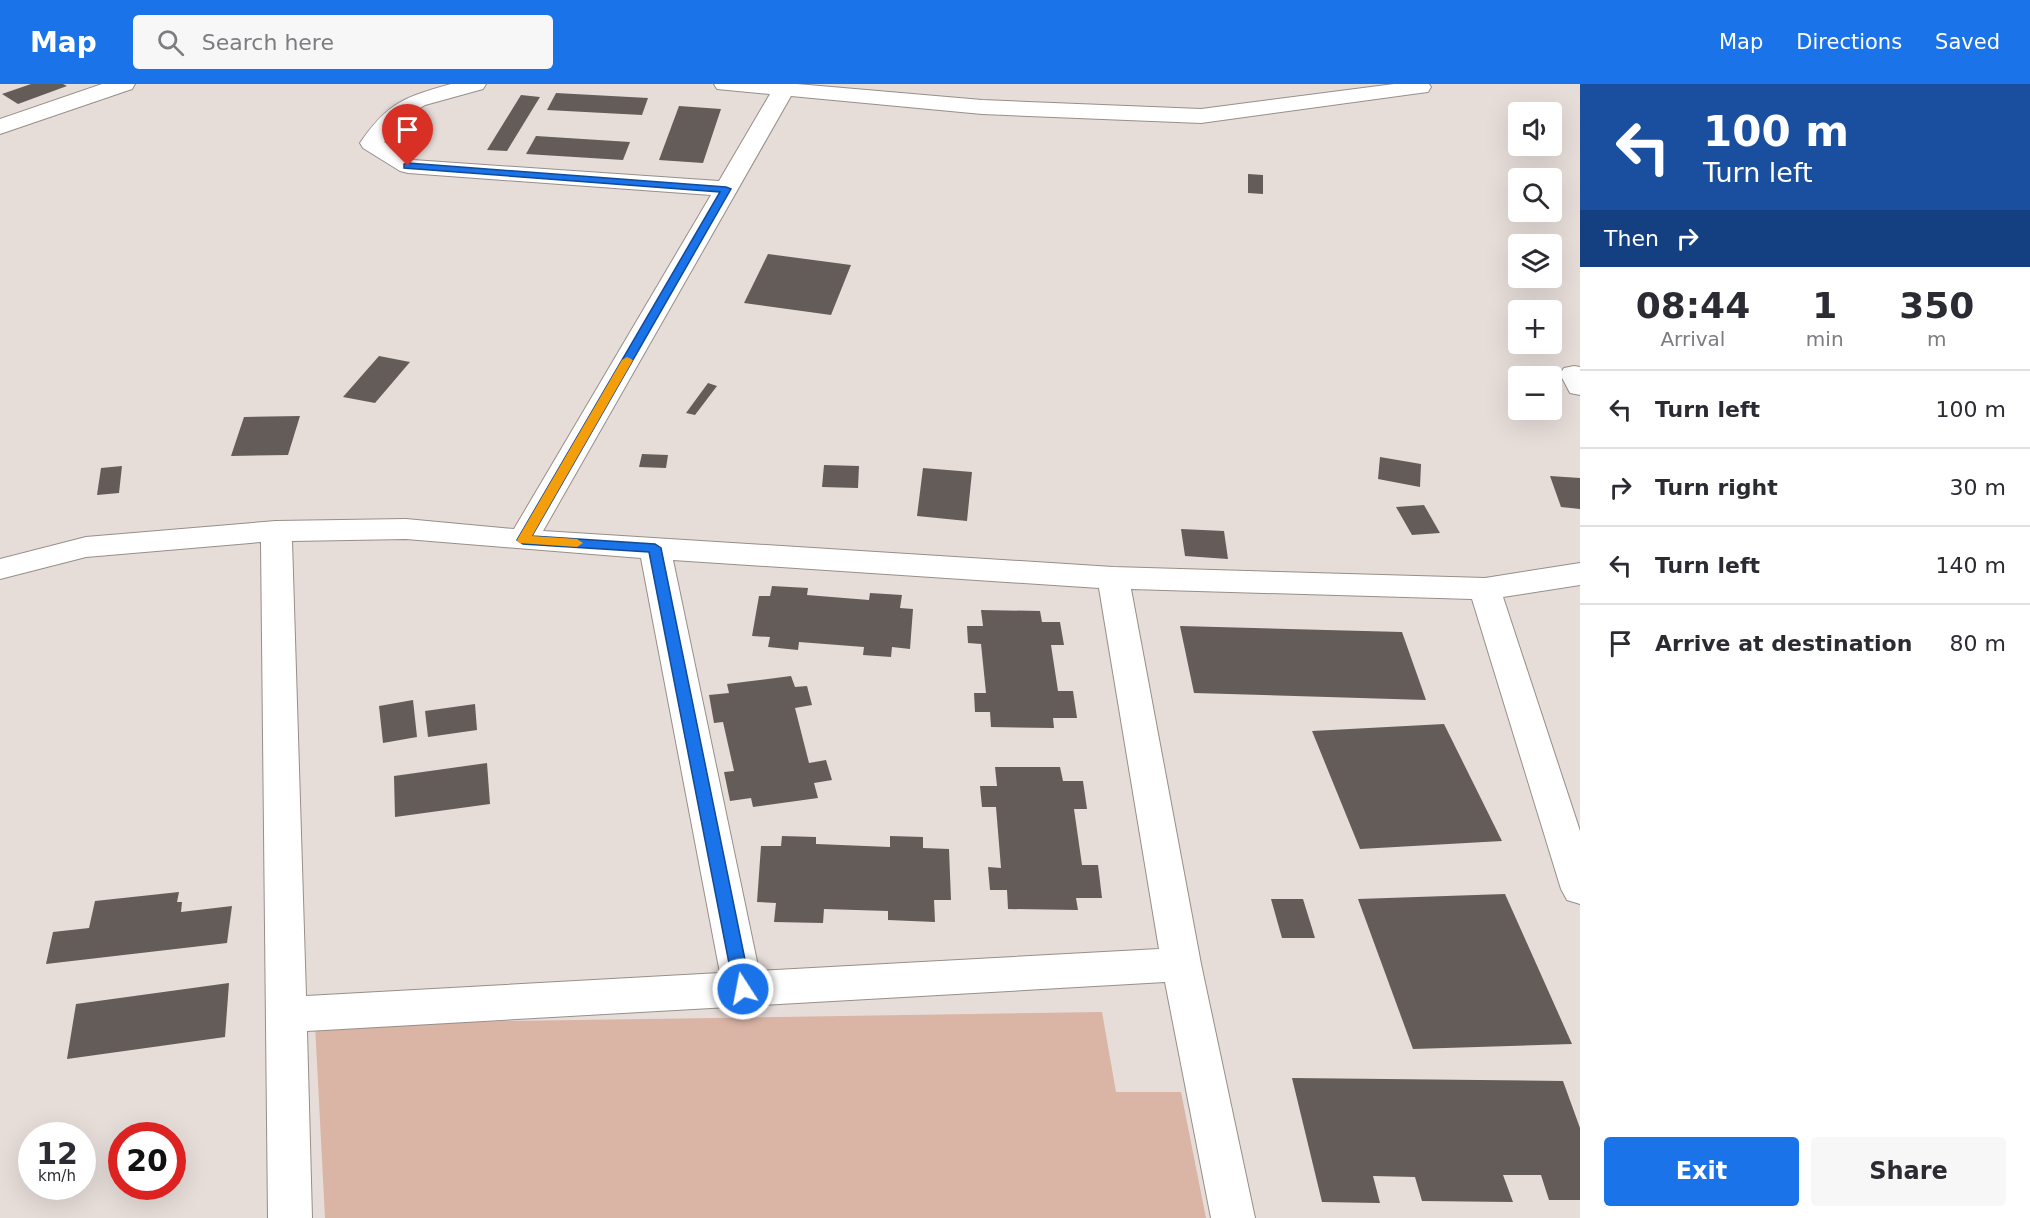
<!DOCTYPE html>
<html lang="en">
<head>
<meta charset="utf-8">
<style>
	:root { --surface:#fff; --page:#f7f7f7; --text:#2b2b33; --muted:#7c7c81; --line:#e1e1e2; --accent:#1a73e8 }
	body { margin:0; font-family:"DejaVu Sans",sans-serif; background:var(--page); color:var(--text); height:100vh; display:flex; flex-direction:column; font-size:22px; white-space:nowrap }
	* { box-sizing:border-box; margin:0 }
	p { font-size:20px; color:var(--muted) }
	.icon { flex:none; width:33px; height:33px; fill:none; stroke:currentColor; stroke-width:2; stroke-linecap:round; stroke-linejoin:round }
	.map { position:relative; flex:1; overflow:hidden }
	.panel { display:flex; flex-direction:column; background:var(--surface); width:450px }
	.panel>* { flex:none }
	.hud { background:#1a4fa0; color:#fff; overflow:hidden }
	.fabs { position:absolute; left:1508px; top:18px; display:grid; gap:12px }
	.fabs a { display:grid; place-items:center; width:54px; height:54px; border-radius:6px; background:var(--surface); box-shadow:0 6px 24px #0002; font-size:30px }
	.speed { position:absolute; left:18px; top:1038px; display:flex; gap:12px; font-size:30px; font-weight:700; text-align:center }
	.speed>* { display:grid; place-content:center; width:78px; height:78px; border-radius:50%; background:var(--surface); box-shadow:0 6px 24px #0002; line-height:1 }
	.speed small { font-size:15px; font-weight:400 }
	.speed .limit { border:9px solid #d22; background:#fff; color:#111 }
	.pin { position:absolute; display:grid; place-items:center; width:51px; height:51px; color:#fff; margin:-62px -26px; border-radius:50% 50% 50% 0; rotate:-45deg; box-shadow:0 0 6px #0007 }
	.pin .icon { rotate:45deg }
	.me { position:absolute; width:66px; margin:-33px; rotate:349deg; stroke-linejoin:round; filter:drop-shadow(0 0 4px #0008) }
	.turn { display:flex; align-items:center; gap:21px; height:126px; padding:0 24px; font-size:27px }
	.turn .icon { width:78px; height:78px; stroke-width:2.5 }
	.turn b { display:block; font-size:42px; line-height:51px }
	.then { display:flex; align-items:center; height:57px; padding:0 24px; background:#0003; gap:12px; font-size:22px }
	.eta { display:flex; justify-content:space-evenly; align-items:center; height:102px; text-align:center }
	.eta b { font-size:36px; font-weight:800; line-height:42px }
	.cta { display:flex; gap:12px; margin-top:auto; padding:12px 24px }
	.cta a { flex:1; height:69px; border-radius:6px; background:var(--accent); color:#fff; font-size:24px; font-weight:800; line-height:69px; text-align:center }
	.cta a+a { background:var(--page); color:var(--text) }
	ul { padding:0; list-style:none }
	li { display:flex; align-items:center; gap:18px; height:78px; padding:0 24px; border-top:2px solid var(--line) }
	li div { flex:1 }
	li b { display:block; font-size:22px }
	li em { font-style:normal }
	header { display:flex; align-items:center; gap:36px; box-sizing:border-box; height:84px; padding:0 30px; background:var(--accent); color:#fff }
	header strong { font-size:28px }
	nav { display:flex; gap:33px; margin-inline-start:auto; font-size:21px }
	.search { width:420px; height:54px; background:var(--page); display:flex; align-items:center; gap:15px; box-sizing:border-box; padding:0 21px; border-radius:6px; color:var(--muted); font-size:22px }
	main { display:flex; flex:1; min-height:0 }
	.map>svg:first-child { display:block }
</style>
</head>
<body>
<header>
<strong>Map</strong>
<div class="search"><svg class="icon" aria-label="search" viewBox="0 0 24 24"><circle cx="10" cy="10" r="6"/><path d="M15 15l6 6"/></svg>Search here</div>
<nav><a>Map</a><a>Directions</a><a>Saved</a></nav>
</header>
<main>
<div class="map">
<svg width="1580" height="1134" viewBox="0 0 1580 1134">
	<rect width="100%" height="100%" fill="#e6ddd9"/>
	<!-- green -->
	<path fill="#dab4a5" d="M1102,928L1116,1008H1181L1206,1134H325L315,940Z"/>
	<!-- building -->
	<g fill="#645c59">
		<path d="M31,0H63L67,2L18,20L2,10Z"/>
		<path d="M556,9L648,14L642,31L547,26Z"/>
		<path d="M521,11L540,13L507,67L487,66Z"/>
		<path d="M679,22L721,25L703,79L659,76Z"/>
		<path d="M536,52L630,58L623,76L526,70Z"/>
		<path d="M1248,90L1263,91V110L1248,109Z"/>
		<path d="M768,170L851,181L831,231L744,219Z"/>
		<path d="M379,272L410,278L375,319L343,313Z"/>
		<path d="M708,299L717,302L695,331L686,329Z"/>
		<path d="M300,332L288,371L231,372L244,333Z"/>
		<path d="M642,370L668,371L666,384L639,383Z"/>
		<path d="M1380,373L1421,380L1420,403L1378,395Z"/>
		<path d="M824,381L859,382L858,404L822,403Z"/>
		<path d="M122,382L119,409L97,411L101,384Z"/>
		<path d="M923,384L972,388L967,437L917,432Z"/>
		<path d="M1550,392L1580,394V425L1561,423Z"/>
		<path d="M1424,421L1440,449L1412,451L1396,423Z"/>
		<path d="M1181,445L1224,447L1228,475L1185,472Z"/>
		<path d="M772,502L808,504L807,511L869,516L870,509L902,511L900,524L913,525L910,565L892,563L891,573L863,571L864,563L799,558L798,566L768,563L770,553L752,552L759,512H770Z"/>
		<path d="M981,526L1040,527L1042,538H1060L1064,561H1051L1058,607H1073L1077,634H1053L1054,644L991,643L990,628H975L974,609H986L981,560L968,559L967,542H983Z"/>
		<path d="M1180,542L1402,548L1426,616L1194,609Z"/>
		<path d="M791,592L795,603L807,602L812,621L795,624L809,679L826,676L832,696L814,699L818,714L753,723L751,714L730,717L724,688L734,687L723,638L714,639L709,611L729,609L727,600Z"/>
		<path d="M413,616L417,653L383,659L379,622Z"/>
		<path d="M475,620L477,646L428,653L425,627Z"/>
		<path d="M1444,640L1502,757L1360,765L1312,647Z"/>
		<path d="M487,679L490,720L395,733L394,692Z"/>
		<path d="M995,683H1060L1063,697H1083L1087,725H1074L1082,781H1098L1102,814H1076L1078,826L1008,825L1007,806H990L988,783L1001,784L996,723H982L980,702H997Z"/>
		<path d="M782,752L816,753V760L890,763V752L923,753V764L949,765L951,816H934L935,838L888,836V827L824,825L823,839L774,838L776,819L757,818L761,762H781Z"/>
		<path d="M179,808L177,818H182L181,828L232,822L227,859L46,880L53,848L89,844L95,817Z"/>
		<path d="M1505,810L1572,960L1413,965L1358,815Z"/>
		<path d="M1271,815H1303L1315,854H1282Z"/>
		<path d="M229,899L225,953L67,975L76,920Z"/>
		<path d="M1292,994L1563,997L1580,1044V1116H1549L1541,1091H1503L1513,1118L1422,1117L1415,1093L1373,1092L1380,1119L1322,1118Z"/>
	</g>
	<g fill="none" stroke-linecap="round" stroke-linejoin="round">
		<defs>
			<g id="minor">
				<path d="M102,0H135L132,5L0,50V35Z"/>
				<path d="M451,0H486L483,5L425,21L406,33L384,58L413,76L719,97L770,10L717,5L714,0H797L982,16L1201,25L1394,0H1429L1431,3L1428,8L1420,9L1201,39L982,30L791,12L543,447L1113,483L1485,494L1580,479V501L1503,513L1580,747V820L1567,816L1561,805L1472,515L1131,505L1201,880L1255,1134H1211L1165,898L307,947L312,1134H268L261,458L86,473L0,495V475L86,453L276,437L406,435L514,445L711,111L408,89L400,87L363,64L360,59C388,18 405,13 451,0ZM406,455L641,474L720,889L306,912L292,457ZM673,476L1099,504L1159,865L759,887Z"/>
				<path d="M1574,282L1580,283V311L1570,309L1560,290L1564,284Z"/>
			</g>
		</defs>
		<!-- minor casing -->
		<use href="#minor" stroke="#978e8a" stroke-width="2"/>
		<!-- minor -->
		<use href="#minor" fill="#fff" fill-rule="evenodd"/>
	</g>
	<!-- route -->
	<path fill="#1a73e8" stroke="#114b97" stroke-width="1.5" d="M408,79L726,103L731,105L532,452L655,460L661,464L751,905L749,910L743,912L737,910L734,905L649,468L523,460L517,456L720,108L404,84V80Z"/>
	<!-- slow -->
	<path fill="#f59e0b" d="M627,273L633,276L532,452L577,455L583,459L577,463L519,459L517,456L622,276Z"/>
</svg>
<div class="fabs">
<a><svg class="icon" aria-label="sound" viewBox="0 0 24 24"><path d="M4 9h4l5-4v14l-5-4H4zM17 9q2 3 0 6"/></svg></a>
<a><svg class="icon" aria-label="search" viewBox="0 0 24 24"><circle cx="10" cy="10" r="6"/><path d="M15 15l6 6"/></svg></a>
<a><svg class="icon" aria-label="layers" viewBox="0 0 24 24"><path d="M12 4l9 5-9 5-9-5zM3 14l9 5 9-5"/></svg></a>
<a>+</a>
<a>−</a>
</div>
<div class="speed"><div>12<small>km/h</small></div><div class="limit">20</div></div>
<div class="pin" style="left:408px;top:82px;background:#d93025"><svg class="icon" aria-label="arrive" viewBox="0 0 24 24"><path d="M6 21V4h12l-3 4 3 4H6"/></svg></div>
<svg class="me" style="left:743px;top:905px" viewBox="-20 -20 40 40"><circle r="17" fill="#1a73e8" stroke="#fff" stroke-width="3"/><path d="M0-11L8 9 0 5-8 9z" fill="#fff"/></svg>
</div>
<section class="panel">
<div class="hud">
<div class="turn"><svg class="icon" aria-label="left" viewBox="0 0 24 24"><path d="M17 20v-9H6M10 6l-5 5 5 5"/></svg><div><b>100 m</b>Turn left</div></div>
<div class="then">Then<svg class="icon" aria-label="right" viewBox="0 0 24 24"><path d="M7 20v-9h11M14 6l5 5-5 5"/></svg></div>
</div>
<div class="eta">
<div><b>08:44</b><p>Arrival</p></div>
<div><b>1</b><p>min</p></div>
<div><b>350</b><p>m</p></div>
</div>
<ul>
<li><svg class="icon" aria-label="left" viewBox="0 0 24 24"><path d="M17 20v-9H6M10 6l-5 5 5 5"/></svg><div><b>Turn left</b></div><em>100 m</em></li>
<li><svg class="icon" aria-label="right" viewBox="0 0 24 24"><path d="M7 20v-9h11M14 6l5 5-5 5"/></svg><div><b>Turn right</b></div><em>30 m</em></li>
<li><svg class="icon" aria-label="left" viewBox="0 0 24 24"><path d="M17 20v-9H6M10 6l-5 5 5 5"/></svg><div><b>Turn left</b></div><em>140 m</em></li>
<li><svg class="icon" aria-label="arrive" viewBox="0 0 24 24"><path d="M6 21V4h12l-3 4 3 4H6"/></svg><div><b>Arrive at destination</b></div><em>80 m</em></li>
</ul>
<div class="cta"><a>Exit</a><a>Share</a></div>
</section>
</main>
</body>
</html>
